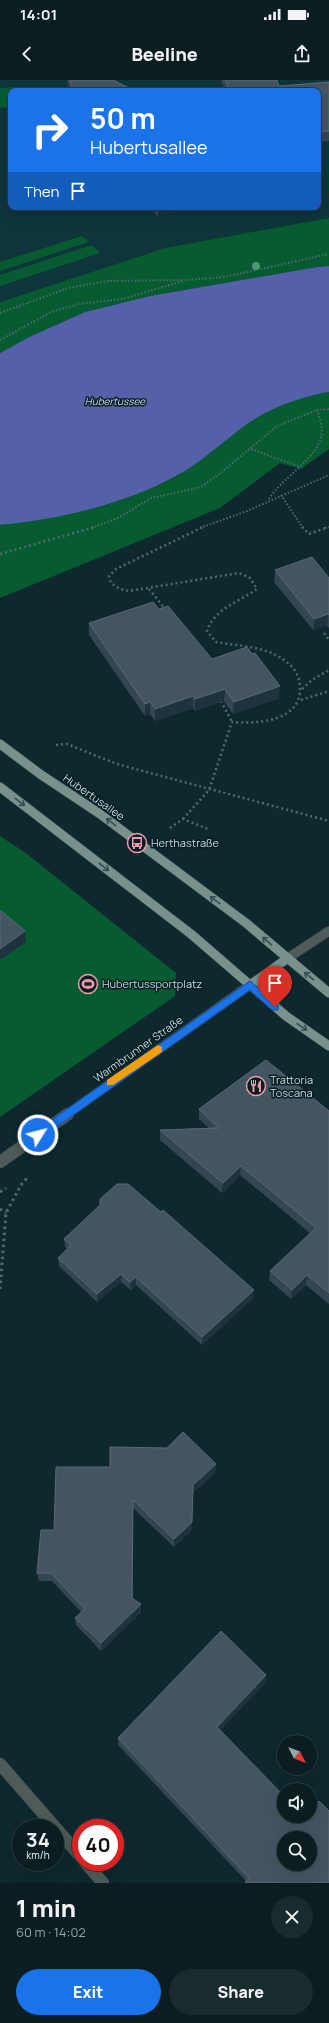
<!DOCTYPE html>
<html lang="en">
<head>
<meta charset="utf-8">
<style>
	:root { --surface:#0a1e22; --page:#182b2f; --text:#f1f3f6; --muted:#99a2a5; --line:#2a3c40; --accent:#1a73e8 }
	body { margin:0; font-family:Manrope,sans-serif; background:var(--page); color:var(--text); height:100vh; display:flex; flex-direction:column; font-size:15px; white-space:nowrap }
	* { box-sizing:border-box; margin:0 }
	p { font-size:13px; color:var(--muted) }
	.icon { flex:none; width:22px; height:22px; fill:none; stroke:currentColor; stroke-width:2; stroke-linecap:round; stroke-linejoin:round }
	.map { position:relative; height:1803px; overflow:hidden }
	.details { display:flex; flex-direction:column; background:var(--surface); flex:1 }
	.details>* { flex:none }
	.guide { position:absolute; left:8px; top:8px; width:313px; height:122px; border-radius:8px; box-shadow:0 4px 16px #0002,0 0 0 1px var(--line); background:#1a73e8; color:#fff; overflow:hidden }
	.needle { width:26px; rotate:132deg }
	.fabs { position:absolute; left:277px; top:1655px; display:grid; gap:8px }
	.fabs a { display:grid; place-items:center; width:40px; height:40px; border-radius:50%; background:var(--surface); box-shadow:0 4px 16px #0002,0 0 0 1px var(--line); font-size:20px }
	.speed { position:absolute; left:12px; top:1739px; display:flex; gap:8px; font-size:20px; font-weight:700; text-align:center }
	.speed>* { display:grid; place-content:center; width:52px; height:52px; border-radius:50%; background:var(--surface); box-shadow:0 4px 16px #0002,0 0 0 1px var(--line); line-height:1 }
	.speed small { font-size:10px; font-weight:400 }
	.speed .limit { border:6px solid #d22; background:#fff; color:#111 }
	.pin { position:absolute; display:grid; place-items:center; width:34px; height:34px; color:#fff; margin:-41px -17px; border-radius:50% 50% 50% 0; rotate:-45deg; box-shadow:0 0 4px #0007 }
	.pin .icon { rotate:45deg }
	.me { position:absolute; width:44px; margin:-22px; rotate:54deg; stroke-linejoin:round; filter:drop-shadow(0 0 3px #0008) }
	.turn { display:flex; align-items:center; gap:14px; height:84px; padding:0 16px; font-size:18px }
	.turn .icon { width:52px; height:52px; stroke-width:2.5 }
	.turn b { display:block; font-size:28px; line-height:34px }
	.then { display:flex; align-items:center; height:38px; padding:0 16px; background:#0003; gap:8px; font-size:15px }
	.round { display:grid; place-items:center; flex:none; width:42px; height:42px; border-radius:21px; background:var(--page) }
	.summary { display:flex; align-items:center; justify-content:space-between; height:68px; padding:0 16px }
	h1 { font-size:24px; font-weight:800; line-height:30px }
	.action { display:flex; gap:8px; margin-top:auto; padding:8px 16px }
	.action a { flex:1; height:46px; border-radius:24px; background:var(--accent); color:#fff; font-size:16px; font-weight:800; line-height:46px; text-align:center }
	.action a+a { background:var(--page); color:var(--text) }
	.status { display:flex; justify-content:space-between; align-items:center; height:28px; padding:0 20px; background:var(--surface); direction:ltr }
	.status svg { height:11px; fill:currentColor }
	header { display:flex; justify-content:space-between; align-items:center; height:52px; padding:0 16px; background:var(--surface); font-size:18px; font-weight:800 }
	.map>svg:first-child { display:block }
</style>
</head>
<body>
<div class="status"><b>14:01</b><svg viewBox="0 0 49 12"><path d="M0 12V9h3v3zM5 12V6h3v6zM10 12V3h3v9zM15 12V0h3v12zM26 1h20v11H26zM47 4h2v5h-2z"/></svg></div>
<header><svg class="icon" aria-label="back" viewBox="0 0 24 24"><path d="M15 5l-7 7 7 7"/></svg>Beeline<svg class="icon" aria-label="share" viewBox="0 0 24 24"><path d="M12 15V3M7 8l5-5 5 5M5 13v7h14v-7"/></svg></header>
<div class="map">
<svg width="329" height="1803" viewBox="0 0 329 1803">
	<rect width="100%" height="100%" fill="#0e282e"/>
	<!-- built -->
	<path fill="#0e343c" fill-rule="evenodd" d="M0,0H329V138L165,168L0,222ZM11,11H318V127H11Z"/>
	<!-- green -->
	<g fill="#065c30">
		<path d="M12,7L11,27L0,28V8Z"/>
		<path d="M329,138V186L317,187L150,216L85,232L29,257L0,273V222L165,168Z"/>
		<path d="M82,156L89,162L0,191V182Z"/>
		<path d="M92,165L100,173L0,206V195Z"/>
		<path d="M329,312V369L301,389L280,383L220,428L0,518V445C63,438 130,423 185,391C206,378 223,362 243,347C267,329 299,317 329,312Z"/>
		<path d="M0,756L27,774L176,893L175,916L0,1037Z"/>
	</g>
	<!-- water -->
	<path fill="#5460a7" d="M329,186V312C299,317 267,329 243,347C223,362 206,378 185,391C130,423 63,439 0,445V273L29,257L85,232L150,216L317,187Z"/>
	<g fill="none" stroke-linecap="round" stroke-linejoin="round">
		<defs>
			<g id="minor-far1">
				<path d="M288,878L329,851"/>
				<path d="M66,1035L250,905"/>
			</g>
			<g id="minor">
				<path d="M0,1082L68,1034"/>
				<path d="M0,1684L81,1777"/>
				<path d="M85,1782L103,1803"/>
			</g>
			<g id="major">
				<path d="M0,664L40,694L100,734L246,843L329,913"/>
				<path d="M0,707L191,854L286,936L329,966"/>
				<path d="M250,905L288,878"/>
			</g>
		</defs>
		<!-- minor-far1 casing -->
		<use href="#minor-far1" stroke="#2c444a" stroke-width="10"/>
		<!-- minor casing -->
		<use href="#minor" stroke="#2c444a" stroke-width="13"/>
		<!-- major casing -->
		<use href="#major" stroke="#2c444a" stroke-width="10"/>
		<!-- path-far2 -->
		<g stroke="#53696e" stroke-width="2" stroke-dasharray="1.5 2" stroke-linecap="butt">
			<path d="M0,233L68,208L107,201L182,200"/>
			<path d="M0,260L51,232L79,224L123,219L186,200L224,197L329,174"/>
			<path d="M251,369L298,386"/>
			<path d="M281,415L303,448"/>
			<path d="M269,419C282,397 321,377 322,351C322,344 319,337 317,330"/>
			<path d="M91,448L118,438L151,418L201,407L222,392L277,346L317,330L329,329"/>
			<path d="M200,448L247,431L329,395"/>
			<path d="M325,448L329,447"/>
		</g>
		<!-- path-far1 -->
		<g stroke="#53696e" stroke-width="2.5" stroke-dasharray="2 3" stroke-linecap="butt">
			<path d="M302,447L309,454L328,447"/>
			<path d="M0,474L95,447"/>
			<path d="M149,509L165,529"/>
			<path d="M324,553L329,560"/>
			<path d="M302,609L312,600L329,590"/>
			<path d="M301,620L329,611"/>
			<path d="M221,621L232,642"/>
			<path d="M56,665L67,664L117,684L329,741"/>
			<path d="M183,739L209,710L232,642C256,644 301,642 300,608C300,596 294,587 284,580C265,566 238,566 216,562L207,551C214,529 240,521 257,509L250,498L239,493L129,511L120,509L111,503L109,496L116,489L203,447"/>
			<path d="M170,748L183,739L208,749"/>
		</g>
		<!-- path -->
		<g stroke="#53696e" stroke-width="3" stroke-dasharray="2.5 3.5" stroke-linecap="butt">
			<path d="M0,1112L6,1108"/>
			<path d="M0,1129L6,1133"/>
			<path d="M0,1209L6,1133L21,1105L28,1097"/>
		</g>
		<!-- minor-far1 -->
		<use href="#minor-far1" stroke="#4f5b58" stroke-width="9"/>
		<!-- minor -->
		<use href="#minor" stroke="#4f5b58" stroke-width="12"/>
		<!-- major -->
		<use href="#major" stroke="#78918c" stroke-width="9"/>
	</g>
	<!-- trees -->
	<circle fill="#4f9772" cx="256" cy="186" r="4"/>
	<!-- wall -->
	<g fill="#344553">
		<path d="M67,0H114L115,1L135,11H70Z"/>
		<path d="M221,0H277L279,6L329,2V61L318,62V11H225Z"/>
		<path d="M86,127H96L91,130Z"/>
		<path d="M148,127H186L158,136Z"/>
		<path d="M275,490L329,498V548L327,546L313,550L274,502Z"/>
		<path d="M159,529L212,579L279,618L233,634L224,621L195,631L193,628L155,641L150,634L145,636L89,555V543Z"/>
		<path d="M199,1029L329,1031V1224L306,1205L291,1219L269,1200L270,1191L310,1153L240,1095L222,1113L160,1060V1050L209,1048L199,1039Z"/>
		<path d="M64,1159L253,1218L202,1265L136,1205L131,1210L121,1202L97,1222L59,1186L58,1178L67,1169L65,1167Z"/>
		<path d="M216,1384L215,1393L192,1414V1450L174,1467L133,1428V1518L141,1532L101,1571L76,1545L75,1538L81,1532L52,1501H39L37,1493L54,1450L110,1387Z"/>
		<path d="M266,1595L265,1603L220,1650L329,1803H245L246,1801L118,1665V1658Z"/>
	</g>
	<!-- shaded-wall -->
	<g fill="#1e333e">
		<path d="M91,127H96L91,130Z"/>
		<path d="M158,127H186L158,136Z"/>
		<path d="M328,534L327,546L313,550L314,539Z"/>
		<path d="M280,606L279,618L233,634L234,622Z"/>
		<path d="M225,609L224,621L195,631V619Z"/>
		<path d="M193,616V628L155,641V629Z"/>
		<path d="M150,622V634L145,636V624Z"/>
		<path d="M25,851L26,862L0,880V869Z"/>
		<path d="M241,1086L240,1095L222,1113L223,1103Z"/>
		<path d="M121,1194V1202L97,1222V1214Z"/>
		<path d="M307,1195L306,1205L291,1219L292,1210Z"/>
		<path d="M136,1197V1205L131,1210L130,1202Z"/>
		<path d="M254,1210L253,1218L202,1265V1257Z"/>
		<path d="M216,1384L215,1393L192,1414L193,1405Z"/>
		<path d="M192,1442V1450L174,1467V1459Z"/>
		<path d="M141,1524V1532L101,1571V1563Z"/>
		<path d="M266,1595L265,1603L216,1654L217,1647Z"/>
	</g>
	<!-- building -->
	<g fill="#445562" stroke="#596975" fill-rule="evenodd">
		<path d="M70,0H114L115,1L135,11H77L72,8Z"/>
		<path d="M225,0H277L279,6L329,2V51L318,52V11H225L228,8Z"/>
		<path d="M312,477L329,498V535L328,534L314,539L275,490Z"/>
		<path d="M153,522L159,529L168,526L212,579L247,567L252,574L255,573L280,606L234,622L225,609L195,619L193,616L155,629L150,622L145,624L89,543Z"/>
		<path d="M0,830L25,851L0,869Z"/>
		<path d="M266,980L329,1031V1213L307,1195L292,1210L270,1191L316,1148L241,1086L223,1103L160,1050L219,1048L199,1029Z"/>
		<path d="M117,1104H128L161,1132L163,1130L254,1210L202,1257L136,1197L130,1202L121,1194L97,1214L58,1178L71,1165L64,1159L100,1125V1119Z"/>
		<path d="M183,1352L216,1384L193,1405L192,1442L174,1459L133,1420L132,1518L141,1524L101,1563L75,1538L85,1529L51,1493H37L41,1450H54L56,1387H110V1367L167,1368Z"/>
		<path d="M221,1551L266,1595L217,1647L284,1716V1736H304L305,1737L306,1736H310V1731L319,1721L329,1731V1803H246L245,1802L249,1798L118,1658ZM284,1758H310V1784H284Z"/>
	</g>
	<!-- one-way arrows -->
	<defs><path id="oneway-shaft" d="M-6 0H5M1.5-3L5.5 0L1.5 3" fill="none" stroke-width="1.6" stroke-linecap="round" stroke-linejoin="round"/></defs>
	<g stroke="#324d4e">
		<use href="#oneway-shaft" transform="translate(20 722) rotate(38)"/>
		<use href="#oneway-shaft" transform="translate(111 742) rotate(-142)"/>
		<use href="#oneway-shaft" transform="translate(104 787) rotate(38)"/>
		<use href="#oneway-shaft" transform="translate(215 820) rotate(-144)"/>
		<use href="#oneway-shaft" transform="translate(267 861) rotate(-140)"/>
		<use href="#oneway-shaft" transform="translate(309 896) rotate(-140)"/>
		<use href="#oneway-shaft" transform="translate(302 947) rotate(34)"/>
	</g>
	<!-- route -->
	<path fill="#1a73e8" stroke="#114b97" d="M250,901L278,925V930H272L250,910L41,1058H34L33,1055L34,1052Z"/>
	<!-- slow -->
	<path fill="#f59e0b" d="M158,965L162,967V972L113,1005H107V1000Z"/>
	<!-- icons -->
	<defs>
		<symbol id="bus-ring" viewBox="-11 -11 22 22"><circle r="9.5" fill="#041f24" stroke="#f29aad" stroke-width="1.5"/><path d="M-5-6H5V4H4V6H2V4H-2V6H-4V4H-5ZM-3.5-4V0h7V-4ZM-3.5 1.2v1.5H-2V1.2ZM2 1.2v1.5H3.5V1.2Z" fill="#f29aad"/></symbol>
		<symbol id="stadium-ring" viewBox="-11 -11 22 22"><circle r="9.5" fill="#041f24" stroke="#f29aad" stroke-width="1.5"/><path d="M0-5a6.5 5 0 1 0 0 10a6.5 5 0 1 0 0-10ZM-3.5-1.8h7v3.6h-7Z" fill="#f29aad"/></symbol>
		<symbol id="restaurant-ring" viewBox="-11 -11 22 22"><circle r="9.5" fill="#041f24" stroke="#f29aad" stroke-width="1.5"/><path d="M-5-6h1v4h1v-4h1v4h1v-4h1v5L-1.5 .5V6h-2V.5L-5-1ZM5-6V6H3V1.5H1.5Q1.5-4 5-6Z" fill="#f29aad"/></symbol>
	</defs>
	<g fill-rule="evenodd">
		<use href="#bus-ring" x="126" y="752" width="22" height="22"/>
		<use href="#stadium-ring" x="77" y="893" width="22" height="22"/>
		<use href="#restaurant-ring" x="245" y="995" width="22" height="22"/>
	</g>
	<g text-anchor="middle" stroke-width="3" stroke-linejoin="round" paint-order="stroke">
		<!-- far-water labels -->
		<g font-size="10" font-style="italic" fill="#d6dbf0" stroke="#041f24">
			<text x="115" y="325">Hubertussee</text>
		</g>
		<!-- street labels -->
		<g font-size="11" fill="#c9d8db" stroke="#041f24">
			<text transform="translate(94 717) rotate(35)" y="4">Hubertusallee</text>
			<text transform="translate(138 969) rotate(-35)" y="4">Warmbrunner Straße</text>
		</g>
		<!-- poi labels -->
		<g font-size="11" fill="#c9d8db" stroke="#041f24" text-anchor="start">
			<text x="151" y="767">Herthastraße</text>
			<text x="102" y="908">Hubertussportplatz</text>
			<text x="270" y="1004">Trattoria<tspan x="270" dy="13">Toscana</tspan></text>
		</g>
	</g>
</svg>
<div class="fabs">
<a><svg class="needle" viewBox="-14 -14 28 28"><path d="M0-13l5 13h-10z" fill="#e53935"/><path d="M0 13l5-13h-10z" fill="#99a2a5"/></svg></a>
<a><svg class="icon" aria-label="sound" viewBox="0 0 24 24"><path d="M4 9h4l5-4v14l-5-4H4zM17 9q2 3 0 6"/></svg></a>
<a><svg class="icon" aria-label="search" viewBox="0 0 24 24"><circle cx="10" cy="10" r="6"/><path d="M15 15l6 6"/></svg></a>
</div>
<div class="speed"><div>34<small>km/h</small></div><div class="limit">40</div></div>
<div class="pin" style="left:275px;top:927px;background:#d93025"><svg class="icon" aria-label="arrive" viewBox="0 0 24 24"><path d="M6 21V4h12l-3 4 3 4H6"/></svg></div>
<svg class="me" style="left:38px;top:1055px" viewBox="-20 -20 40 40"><circle r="17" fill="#1a73e8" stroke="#fff" stroke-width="3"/><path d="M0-11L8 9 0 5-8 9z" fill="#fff"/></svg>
<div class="guide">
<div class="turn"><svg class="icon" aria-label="right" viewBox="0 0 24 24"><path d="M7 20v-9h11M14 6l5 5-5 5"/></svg><div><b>50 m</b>Hubertusallee</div></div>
<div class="then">Then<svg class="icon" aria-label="arrive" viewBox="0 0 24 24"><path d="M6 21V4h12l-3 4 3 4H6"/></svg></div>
</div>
</div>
<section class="details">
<div class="summary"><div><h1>1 min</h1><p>60 m · 14:02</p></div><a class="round"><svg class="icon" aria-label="close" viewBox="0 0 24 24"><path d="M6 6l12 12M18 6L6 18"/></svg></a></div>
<div class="action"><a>Exit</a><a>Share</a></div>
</section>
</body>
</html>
